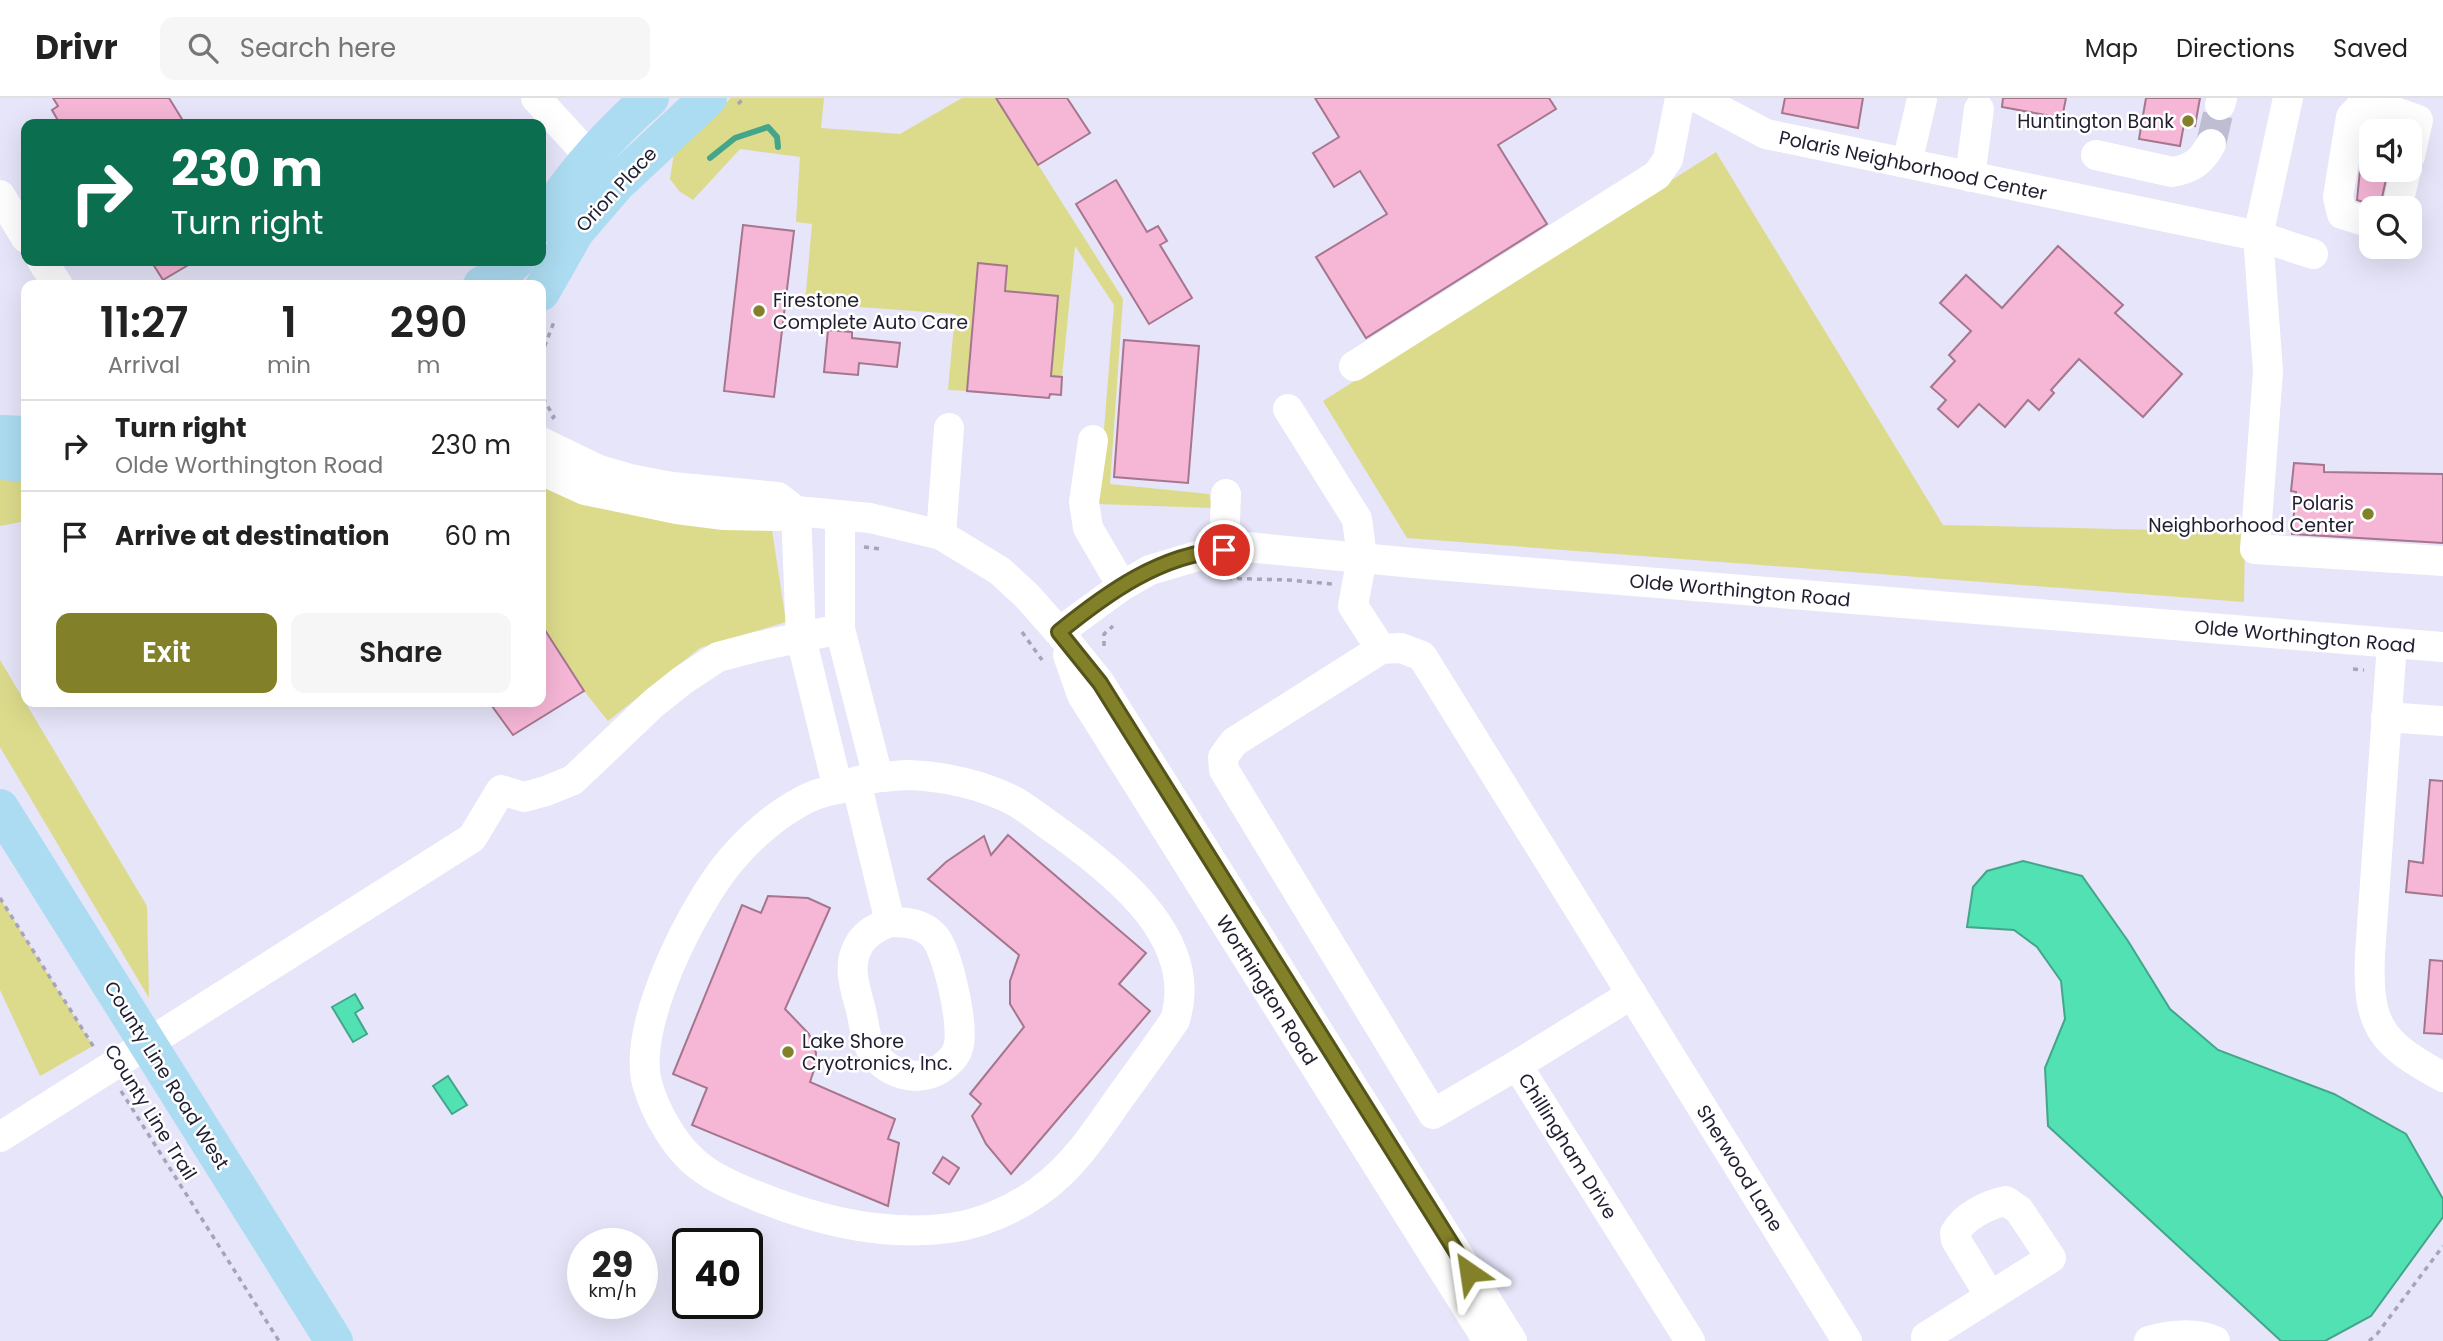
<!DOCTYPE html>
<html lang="en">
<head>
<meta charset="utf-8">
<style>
	:root { --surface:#fff; --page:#f6f6f6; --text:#222; --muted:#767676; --line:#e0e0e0; --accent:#828028 }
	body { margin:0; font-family:Poppins,sans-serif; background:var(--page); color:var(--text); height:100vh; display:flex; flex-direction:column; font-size:26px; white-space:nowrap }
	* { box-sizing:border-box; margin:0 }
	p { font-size:23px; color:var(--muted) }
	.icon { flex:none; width:38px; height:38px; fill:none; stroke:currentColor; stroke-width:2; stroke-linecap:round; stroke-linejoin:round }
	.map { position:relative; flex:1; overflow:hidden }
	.drawer { position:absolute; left:21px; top:182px; width:525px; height:427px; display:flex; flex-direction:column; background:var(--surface); border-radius:14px; box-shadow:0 7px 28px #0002 }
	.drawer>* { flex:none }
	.hud { position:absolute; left:21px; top:21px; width:525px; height:147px; border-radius:14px; box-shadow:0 7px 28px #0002; background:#0b6e4f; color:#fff; overflow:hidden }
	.fabs { position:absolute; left:2359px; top:21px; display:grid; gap:14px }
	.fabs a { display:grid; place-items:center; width:63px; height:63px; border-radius:14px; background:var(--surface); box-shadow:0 7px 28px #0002; font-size:35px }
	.speed { position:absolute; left:567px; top:1130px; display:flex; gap:14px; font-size:35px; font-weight:700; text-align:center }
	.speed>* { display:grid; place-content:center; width:91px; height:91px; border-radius:50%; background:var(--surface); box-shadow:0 7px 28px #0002; line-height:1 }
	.speed small { font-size:18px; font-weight:400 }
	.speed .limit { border:4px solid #111; border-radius:10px; background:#fff; color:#111 }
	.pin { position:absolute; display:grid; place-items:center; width:60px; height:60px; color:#fff; margin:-30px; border:4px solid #fff; border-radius:50%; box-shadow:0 2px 7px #0007 }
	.me { position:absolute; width:77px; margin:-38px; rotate:328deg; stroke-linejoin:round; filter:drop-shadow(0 0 5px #0008) }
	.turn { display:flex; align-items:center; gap:24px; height:147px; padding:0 35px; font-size:32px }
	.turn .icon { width:91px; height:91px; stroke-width:2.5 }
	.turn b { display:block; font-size:49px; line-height:60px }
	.eta { display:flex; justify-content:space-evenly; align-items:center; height:119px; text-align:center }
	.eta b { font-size:42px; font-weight:600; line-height:49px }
	.cta { display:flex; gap:14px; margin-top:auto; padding:14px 35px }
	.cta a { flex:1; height:80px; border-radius:14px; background:var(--accent); color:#fff; font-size:28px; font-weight:600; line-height:80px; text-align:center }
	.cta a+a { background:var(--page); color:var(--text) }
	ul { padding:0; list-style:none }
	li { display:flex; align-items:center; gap:21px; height:91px; padding:0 35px; border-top:2px solid var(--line) }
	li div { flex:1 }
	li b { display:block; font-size:26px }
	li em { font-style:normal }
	header { display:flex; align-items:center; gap:42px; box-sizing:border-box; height:98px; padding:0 35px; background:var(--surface); border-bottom:2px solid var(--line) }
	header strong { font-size:33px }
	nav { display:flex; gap:38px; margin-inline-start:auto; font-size:24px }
	.search { width:490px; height:63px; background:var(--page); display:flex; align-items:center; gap:18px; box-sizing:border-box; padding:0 24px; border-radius:14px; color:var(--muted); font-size:26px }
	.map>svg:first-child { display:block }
</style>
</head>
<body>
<header>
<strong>Drivr</strong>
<div class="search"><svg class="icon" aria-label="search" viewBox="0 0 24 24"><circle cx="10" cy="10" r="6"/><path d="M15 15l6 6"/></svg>Search here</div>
<nav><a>Map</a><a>Directions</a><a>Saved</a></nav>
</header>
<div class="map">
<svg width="2443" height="1243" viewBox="0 0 2443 1243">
	<rect width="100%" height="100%" fill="#e6e5f9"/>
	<!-- green -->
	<g fill="#dcdb8c">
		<path d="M731,0H824L821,30L900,36L962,0H996L1123,201L1110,386L1209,396L1212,410L1098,406L1114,207L1075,148L1062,279L1051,278L1058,198L1005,193L1007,168L979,165L967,293L948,292L955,216L805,205L812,126L796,124L800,59L740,51L693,102L679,93L670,81L674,55Z"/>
		<path d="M1716,54L1943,427L2245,434L2244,504L1407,440L1323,303Z"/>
		<path d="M0,380L26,382V423L0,428Z"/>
		<path d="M541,384L772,432L786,524L700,550L608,623L584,593L541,526Z"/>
		<path d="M0,562L147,808L149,900L0,649Z"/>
		<path d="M0,800L93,948L40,978L0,892Z"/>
	</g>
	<!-- water -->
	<g fill="#52e1b2" stroke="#43a68b" stroke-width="2">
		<path d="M2023,763L2082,778L2128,843L2170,911L2218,952L2334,996L2406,1036L2443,1101V1119L2371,1218L2325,1243H2281L2048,1028L2045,970L2065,921L2061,883L2037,849L2014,832L1967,829L1973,789L1987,773Z"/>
		<path d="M355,896L363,910L355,915L367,936L353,944L332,909Z"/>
		<path d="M448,978L467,1007L452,1016L433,988Z"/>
	</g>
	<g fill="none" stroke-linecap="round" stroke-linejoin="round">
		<!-- stream -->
		<path stroke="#43a68b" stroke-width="6" d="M710,60L735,40L768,29L777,39L778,49"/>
	</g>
	<!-- building -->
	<g fill="#f6b6d6" stroke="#a5768e" stroke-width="2">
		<path d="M53,0H169L185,26H60L52,12L58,8Z"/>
		<path d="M996,0H1067L1090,35L1038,67Z"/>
		<path d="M1315,0H1549L1556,11L1498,47L1547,126L1366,240L1316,159L1387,116L1360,73L1334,89L1313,55L1339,39Z"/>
		<path d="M1785,0H1863L1858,30L1782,15Z"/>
		<path d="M2003,0H2066L2062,20L2002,9Z"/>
		<path d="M2146,0H2200L2195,28L2184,26L2180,48L2139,41Z"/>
		<path d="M2360,72H2388L2380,109L2357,102Z"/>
		<path d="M1116,82L1147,134L1158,128L1167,143L1160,147L1192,200L1149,226L1076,106Z"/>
		<path d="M743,127L794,133L774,299L724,293Z"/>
		<path d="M2058,148L2123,207L2115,215L2182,276L2143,319L2079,261L2051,292L2054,295L2039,312L2028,302L2005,329L1979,306L1958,329L1938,311L1946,302L1931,289L1955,263L1949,257L1971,233L1940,205L1966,177L2002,210Z"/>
		<path d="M151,163H195L163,182Z"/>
		<path d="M978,165L1007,168L1005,193L1058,198L1051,278L1062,279L1061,297L1050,296L1049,300L967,293Z"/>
		<path d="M828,232L852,234V240L900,245L897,269L859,265L858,277L824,274Z"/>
		<path d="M1124,242L1199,248L1188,385L1114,379Z"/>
		<path d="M2294,365L2324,367V374L2443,376V445L2292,436L2296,394L2291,393Z"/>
		<path d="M541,526L584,593L513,637L489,604H541Z"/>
		<path d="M2430,682L2443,683V798L2406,794L2409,763L2423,765Z"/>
		<path d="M1008,737L1146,855L1119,886L1150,913L1011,1076L986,1046L972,1018L981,1006L970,996L1024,929L1010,906V883L1019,857L928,781L946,764L984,738L991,757Z"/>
		<path d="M768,798L808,800L830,810L785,911L809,936L816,955L815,969L810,984L895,1021L888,1041L899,1045L888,1108L692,1027L707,990L673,976L742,807L761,815Z"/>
		<path d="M2430,862L2443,863V936L2424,935Z"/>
		<path d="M943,1059L959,1070L949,1086L933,1075Z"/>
	</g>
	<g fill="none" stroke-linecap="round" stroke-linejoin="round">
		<!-- minor-tunnel -->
		<path stroke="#bebdd1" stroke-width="30" stroke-dasharray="30 15" stroke-linecap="butt" d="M2211,46L2220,7"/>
		<!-- path -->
		<g stroke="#a6a4b8" stroke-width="3.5" stroke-dasharray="5 5" stroke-linecap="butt">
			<path d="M738,6L744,0"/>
			<path d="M541,258L555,221"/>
			<path d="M541,290L544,302L554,319L551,321"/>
			<path d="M864,449L881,451"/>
			<path d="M1217,480L1288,482L1332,486"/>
			<path d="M1022,534L1042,562"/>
			<path d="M1104,548V536L1113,528"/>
			<path d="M2353,571L2364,572"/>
			<path d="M0,800L95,951"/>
			<path d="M121,993L279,1243"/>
			<path d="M2369,1243L2377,1236L2443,1148"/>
		</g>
		<!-- minor -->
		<g stroke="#fff" stroke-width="30">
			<path d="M536,0L590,59"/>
			<path d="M1698,0L1766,36L2258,138L2288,0"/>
			<path d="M2220,7L2222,0"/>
			<path d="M2096,57L2172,74C2192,71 2202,63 2211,46"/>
			<path d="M1907,65L1922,1"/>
			<path d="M1970,79L1979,11"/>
			<path d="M0,97L26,140"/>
			<path d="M2397,110L2406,72"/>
			<path d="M2371,125L2342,116L2338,99L2351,19L2363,6L2381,9L2418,22L2410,58"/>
			<path d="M2313,156L2258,138L2268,273L2255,451L2443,463"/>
			<path d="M42,163L58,187"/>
			<path d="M1354,268L1657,77L1668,61L1680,0"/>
			<path d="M1288,311L1357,421L1362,459L1353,508L1381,551"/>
			<path d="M1093,342L1084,404L1088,430L1122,488"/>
			<path d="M541,344L599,372L630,381L672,389L778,399L796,413"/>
			<path d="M541,372L585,392L677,411L724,417L778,418L796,413L870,420L941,437L1000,473L1027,498L1059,534L1100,585L1512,1243"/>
			<path d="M796,413L801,540L838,691"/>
			<path d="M840,417V531L878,679"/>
			<path d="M941,437L949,330"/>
			<path d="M1224,452L1226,396"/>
			<path d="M1059,534L1122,488L1150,472L1214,453L1247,449L1424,466L2443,549"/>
			<path d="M2392,545L2370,856C2367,928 2380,945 2443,979"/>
			<path d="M1068,557L1082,597L1488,1243"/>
			<path d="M2386,619L2443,623"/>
			<path d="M908,677C944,678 984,687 1016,704C1031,713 1045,725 1060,735C1117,776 1200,842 1175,922C1156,950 1136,977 1116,1005C1094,1037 1071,1071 1038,1094C1013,1112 980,1126 950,1130C883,1139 818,1123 757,1098C739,1091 722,1084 706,1073C678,1055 656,1017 647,985C632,927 693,807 731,762C749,741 771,721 795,707C809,698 821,694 837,691C844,690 851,685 858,683C874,679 891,678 908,677Z"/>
			<path d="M856,684L890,824"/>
			<path d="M890,824C906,824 922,825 934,838C948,853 965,931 958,950C955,961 942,971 932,975C910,983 884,973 872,953C865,942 864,924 861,912C855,890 846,866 860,845C867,834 878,829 890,824Z"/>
			<path d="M1632,896L1517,967L1690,1243"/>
			<path d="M1517,967L1433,1016L1224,672L1223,659L1234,644L1381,551L1401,550L1422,558L1847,1243"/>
			<path d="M0,1039L472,740L501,692L524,699L546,693L573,682L654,605L683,582L718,559L756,549L840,531"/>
			<path d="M1928,1243L1926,1239L2051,1160L2019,1112L2006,1103C1989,1106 1964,1118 1955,1135L1956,1142L1990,1198"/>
			<path d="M2149,1243C2170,1237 2195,1234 2215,1243"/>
		</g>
		<!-- major -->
		<g stroke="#acdcf1" stroke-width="38">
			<path d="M541,126C571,79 608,37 650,0"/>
			<path d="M482,187L497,180L515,163"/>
			<path d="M541,194L575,134L617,85L708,0"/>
			<path d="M0,336L26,337"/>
			<path d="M0,363L26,365"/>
			<path d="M0,710L334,1243"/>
		</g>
	</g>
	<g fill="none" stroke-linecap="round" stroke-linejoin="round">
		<defs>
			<path id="route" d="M1224,452C1161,456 1107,495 1059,534L1100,585L1469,1174"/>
		</defs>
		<!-- route casing -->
		<use href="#route" stroke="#54531a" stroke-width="18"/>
		<!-- route -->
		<use href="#route" stroke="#828028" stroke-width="12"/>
	</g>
	<!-- markers -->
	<g fill="#828028" stroke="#fff" stroke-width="2.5">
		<circle cx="2188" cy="23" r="7"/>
		<circle cx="759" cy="213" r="7"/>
		<circle cx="2368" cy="416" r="7"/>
		<circle cx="788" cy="954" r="7"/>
	</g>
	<g text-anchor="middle" stroke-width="5" stroke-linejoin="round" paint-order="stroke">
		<!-- poi labels -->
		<g font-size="19" fill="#201e30" stroke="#fff" text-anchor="end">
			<text x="2174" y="30">Huntington Bank</text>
			<text x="773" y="209" text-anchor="start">Firestone<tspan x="773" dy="22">Complete Auto Care</tspan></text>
			<text x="2354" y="412">Polaris<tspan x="2354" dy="22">Neighborhood Center</tspan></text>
			<text x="802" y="950" text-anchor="start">Lake Shore<tspan x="802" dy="22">Cryotronics, Inc.</tspan></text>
		</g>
		<!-- street labels -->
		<g font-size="19" fill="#201e30" stroke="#fff">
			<text transform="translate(1913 67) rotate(12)" y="7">Polaris Neighborhood Center</text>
			<text transform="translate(616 91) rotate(-47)" y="7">Orion Place</text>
			<text transform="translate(1740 492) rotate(5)" y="7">Olde Worthington Road</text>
			<text transform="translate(2305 538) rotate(5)" y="7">Olde Worthington Road</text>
			<text transform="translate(1267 892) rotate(58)" y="7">Worthington Road</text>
			<text transform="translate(167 977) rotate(58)" y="7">County Line Road West</text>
			<text transform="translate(151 1014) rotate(58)" y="7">County Line Trail</text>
			<text transform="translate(1568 1048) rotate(58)" y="7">Chillingham Drive</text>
			<text transform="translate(1740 1070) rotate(58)" y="7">Sherwood Lane</text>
		</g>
	</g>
</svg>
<div class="fabs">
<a><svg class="icon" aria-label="sound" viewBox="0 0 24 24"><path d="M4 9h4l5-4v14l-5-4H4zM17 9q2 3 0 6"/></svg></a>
<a><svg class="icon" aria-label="search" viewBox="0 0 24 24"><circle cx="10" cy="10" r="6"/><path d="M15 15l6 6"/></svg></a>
</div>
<div class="speed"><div>29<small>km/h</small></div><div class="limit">40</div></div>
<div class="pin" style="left:1224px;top:452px;background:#d93025"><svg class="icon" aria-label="arrive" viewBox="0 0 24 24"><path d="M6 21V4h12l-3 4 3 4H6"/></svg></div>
<svg class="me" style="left:1469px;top:1174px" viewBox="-20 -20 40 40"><path d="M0-17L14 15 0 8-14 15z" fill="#828028" stroke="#fff" stroke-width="4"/></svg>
<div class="hud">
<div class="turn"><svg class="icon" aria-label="right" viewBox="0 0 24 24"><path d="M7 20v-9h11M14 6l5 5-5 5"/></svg><div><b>230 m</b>Turn right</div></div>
</div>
<section class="drawer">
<div class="eta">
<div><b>11:27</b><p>Arrival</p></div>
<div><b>1</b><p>min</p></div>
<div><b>290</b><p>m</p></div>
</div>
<ul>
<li><svg class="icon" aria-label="right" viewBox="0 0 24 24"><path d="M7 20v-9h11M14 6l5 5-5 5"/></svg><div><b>Turn right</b><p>Olde Worthington Road</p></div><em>230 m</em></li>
<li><svg class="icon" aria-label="arrive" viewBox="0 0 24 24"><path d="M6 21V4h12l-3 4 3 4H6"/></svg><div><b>Arrive at destination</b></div><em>60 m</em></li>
</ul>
<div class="cta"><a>Exit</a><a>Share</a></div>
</section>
</div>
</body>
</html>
